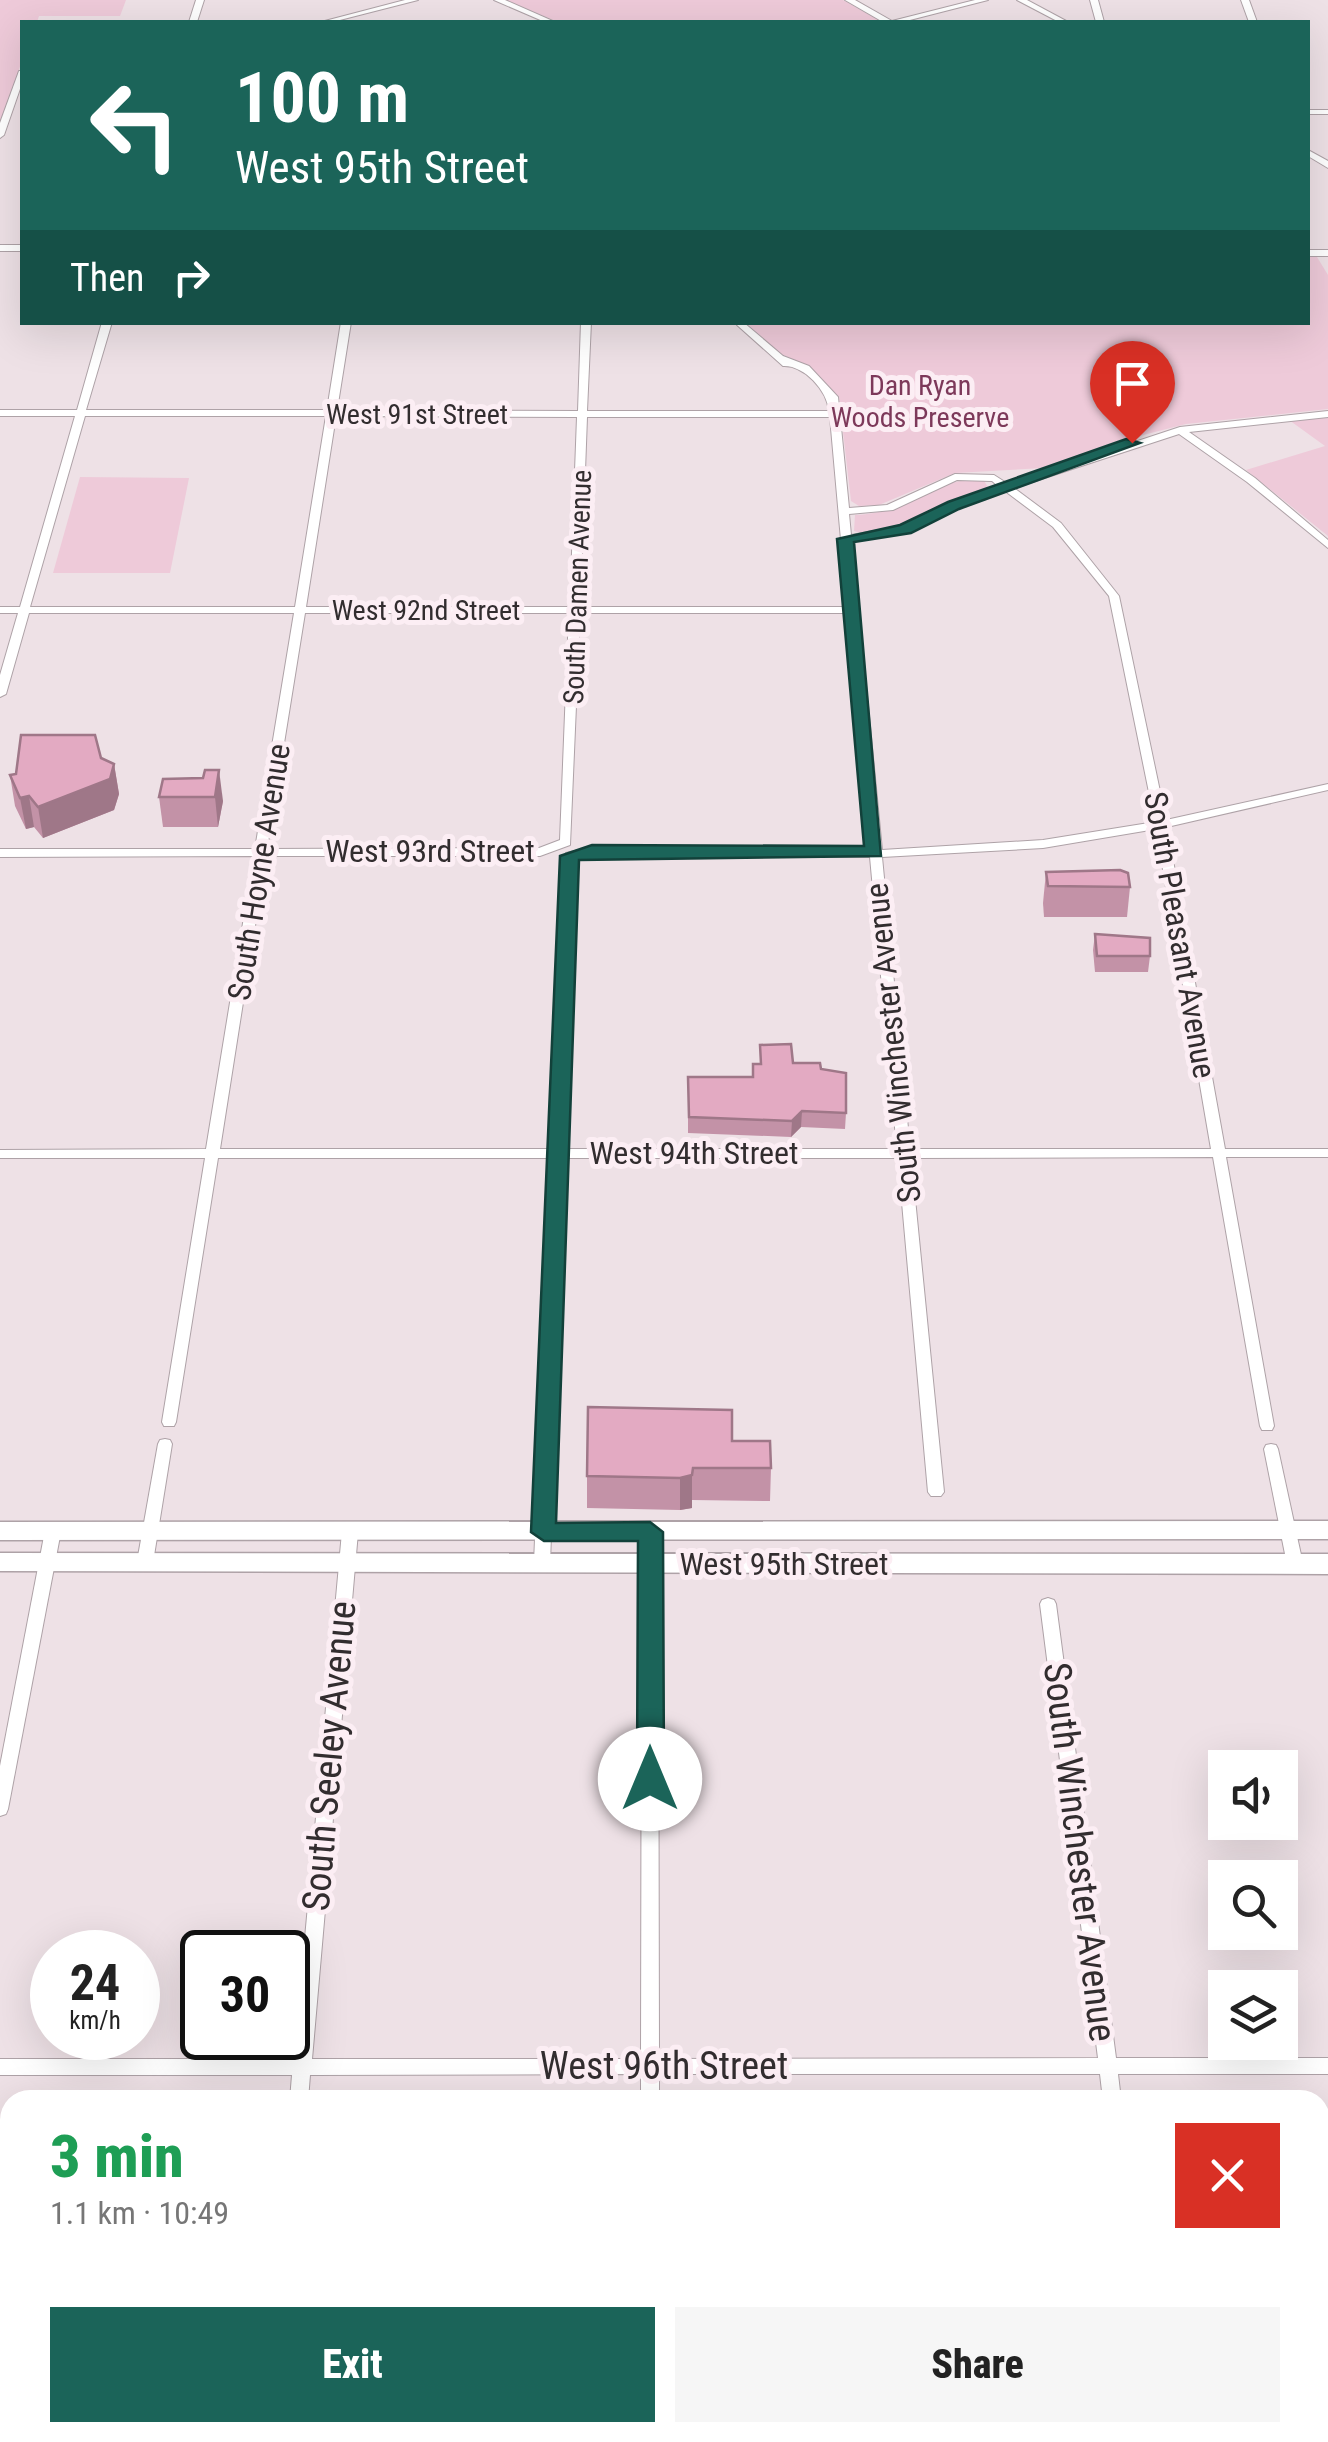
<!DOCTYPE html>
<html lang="en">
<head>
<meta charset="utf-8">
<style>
	:root { --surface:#fff; --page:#f6f6f6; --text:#222; --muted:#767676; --accent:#1b6459 }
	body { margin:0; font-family:"Roboto Condensed",sans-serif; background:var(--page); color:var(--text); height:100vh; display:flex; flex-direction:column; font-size:38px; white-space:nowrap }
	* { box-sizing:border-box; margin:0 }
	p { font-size:32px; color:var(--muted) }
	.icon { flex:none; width:55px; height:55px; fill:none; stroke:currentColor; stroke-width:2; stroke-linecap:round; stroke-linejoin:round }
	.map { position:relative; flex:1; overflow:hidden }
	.panel { position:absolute; left:0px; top:2090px; width:1330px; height:352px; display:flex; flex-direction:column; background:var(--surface); border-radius:30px 30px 0 0; box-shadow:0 10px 40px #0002 }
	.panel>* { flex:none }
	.banner { position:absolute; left:20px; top:20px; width:1290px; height:305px; border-radius:0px; box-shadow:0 10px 40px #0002; background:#1b6459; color:#fff; overflow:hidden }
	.controls { position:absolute; left:1208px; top:1750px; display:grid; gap:20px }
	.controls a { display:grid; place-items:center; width:90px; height:90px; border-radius:0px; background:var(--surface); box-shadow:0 10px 40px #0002; font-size:50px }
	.speed { position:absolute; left:30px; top:1930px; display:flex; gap:20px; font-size:50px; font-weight:700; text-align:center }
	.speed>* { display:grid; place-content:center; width:130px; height:130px; border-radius:50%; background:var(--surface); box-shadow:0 10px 40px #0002; line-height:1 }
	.speed small { font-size:25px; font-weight:400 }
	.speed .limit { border:5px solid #111; border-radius:15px; background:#fff; color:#111 }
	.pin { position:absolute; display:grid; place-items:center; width:85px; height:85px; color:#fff; margin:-102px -42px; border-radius:50% 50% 50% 0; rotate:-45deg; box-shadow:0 0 10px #0007 }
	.pin .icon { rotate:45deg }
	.me { position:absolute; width:110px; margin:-55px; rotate:0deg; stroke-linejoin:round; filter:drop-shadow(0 0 8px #0008) }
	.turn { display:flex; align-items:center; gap:35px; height:210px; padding:0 50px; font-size:45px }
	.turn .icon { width:130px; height:130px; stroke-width:2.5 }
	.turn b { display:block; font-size:70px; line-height:85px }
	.then { display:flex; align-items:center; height:95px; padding:0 50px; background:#0003; gap:20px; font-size:38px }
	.round { display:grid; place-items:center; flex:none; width:105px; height:105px; border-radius:0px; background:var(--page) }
	.overview { display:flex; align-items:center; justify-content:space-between; height:170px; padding:0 50px }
	h1 { font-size:60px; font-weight:800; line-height:75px; color:#1e9e55 }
	.action { display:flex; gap:20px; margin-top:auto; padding:20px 50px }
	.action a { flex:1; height:115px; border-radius:0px; background:var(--accent); color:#fff; font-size:40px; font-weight:800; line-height:115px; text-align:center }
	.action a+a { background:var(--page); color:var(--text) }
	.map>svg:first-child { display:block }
</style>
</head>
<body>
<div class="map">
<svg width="1328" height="2442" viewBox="0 0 1328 2442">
	<rect width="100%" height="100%" fill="#eee1e6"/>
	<!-- green -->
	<g fill="#eecad9">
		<path d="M0,0H126L120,16H39L37,22H22V61L0,122Z"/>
		<path d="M505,0H843L882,22H558Z"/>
		<path d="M1308,257H1317L1328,275V409L1186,424L1116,442L1044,468L955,473L879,505L859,506L851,501L839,397L809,367L781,354L746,323L1308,322Z"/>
		<path d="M1328,417V536L1246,470L1325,446L1289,420Z"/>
		<path d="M80,477L189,478L170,573H53Z"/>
		<path d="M983,479L989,489C956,498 884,542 854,531L855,515C911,513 934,477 983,479Z"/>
	</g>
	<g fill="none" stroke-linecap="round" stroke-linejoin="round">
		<defs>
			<g id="street">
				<path d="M196,0H204L197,22H189Z"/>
				<path d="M405,0H418L332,22H321Z"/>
				<path d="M494,0H505L555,22H545Z"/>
				<path d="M845,0H855L892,21L975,0H988L902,22H883Z"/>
				<path d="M1017,0H1027L1068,22H1059Z"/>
				<path d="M1090,0H1098L1104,22H1096Z"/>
				<path d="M1241,0H1249L1257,22H1249Z"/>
				<path d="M19,71H22V83L4,135L0,138V123Z"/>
				<rect x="1308" y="110" width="20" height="4"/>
				<path d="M1308,150L1328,161V168L1308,156Z"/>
				<rect x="0" y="245" width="22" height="6"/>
				<rect x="1308" y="250" width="20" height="6"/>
				<path d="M102,322H112L86,410H327L341,322H351L337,410L578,411L581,322H591L587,411H829C827,390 804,365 783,366L737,325L743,322L783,356L809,366L838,397L849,508L887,505L955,474L994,475L1008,484L1180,427L1328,411V417L1189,432L1255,478L1328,540V548L1247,482L1179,434L1014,488L1061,523L1119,596L1166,820L1328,784V790L1167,827L1225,1149H1328V1157H1226L1274,1426L1272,1430H1262L1260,1426L1213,1157L911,1158L944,1492L941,1496H931L928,1492L898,1158H565L550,1563L547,1567H537L534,1563L551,1158H218L176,1422L174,1426H164L162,1422L205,1158H0V1150L206,1149L254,856L0,857V849H255L294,613H29L6,694L0,697V675L18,613H0V607H20L75,416H0V410H77ZM85,416H326L295,607H30ZM336,416L577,417L570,607H306ZM587,417H830L847,607H580ZM957,480L992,481L999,487L950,503L902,526L851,535L849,514L893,510ZM1005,491L1053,527L1109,596L1155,822L1043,840L882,850L852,541L909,531L958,507ZM305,613H569L560,840L539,848L267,849ZM580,613H848L870,850L592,847L566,853L552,1149H220L266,856H540L570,845ZM1156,829L1211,1149H910L882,857L1043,848ZM592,855L870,857L897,1149H565L576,858Z"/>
				<path d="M165,1439L170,1440L172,1444L153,1562L150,1566H140L137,1562L158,1444L160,1440Z"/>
				<path d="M1271,1444L1276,1445L1278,1449L1303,1564L1300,1568H1290L1287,1564L1264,1449L1266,1445Z"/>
				<path d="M53,1525L58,1527L61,1531L8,1809L6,1814L0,1816V1766L45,1531L48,1527Z"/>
				<path d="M350,1526L355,1528L358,1532L312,2059H641L642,1532L645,1528H655L658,1532L659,2059L1098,2058L1040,1604L1042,1600L1048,1598L1054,1600L1056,1604L1116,2058H1328V2074H1118L1121,2100H1103L1100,2074H659V2100H641V2074L310,2075L308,2100H290L292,2075H0V2059H294L342,1532L345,1528Z"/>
				<path d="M257,2432H277L276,2442H256Z"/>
				<rect x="640" y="2432" width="20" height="10"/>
				<path d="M1146,2432H1166L1168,2442H1148Z"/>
			</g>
			<g id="primary">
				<path d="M1328,1521V1539L0,1540V1522Z"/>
				<path d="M0,1553L1328,1554V1574L0,1571Z"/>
			</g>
		</defs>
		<!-- street casing -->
		<use href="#street" stroke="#aea2a7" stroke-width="2"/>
		<!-- primary casing -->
		<use href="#primary" stroke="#aea2a7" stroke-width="3"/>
		<!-- street -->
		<use href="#street" fill="#fff" fill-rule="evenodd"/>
		<!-- primary -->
		<use href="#primary" fill="#fff" fill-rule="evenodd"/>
	</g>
	<!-- wall -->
	<g fill="#c392a7">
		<path d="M101,758L114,764L119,794L114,810L43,838L34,827L26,829L15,806L10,775Z"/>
		<path d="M203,778L223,801L218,827H163L159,797Z"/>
		<path d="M1046,872L1130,887L1127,917H1044L1043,903Z"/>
		<path d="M1095,934L1150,956L1148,972H1095L1093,950Z"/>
		<path d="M760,1045L793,1063L821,1069L846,1113L845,1129L801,1127L791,1137L688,1133V1077H752L753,1064H760Z"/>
		<path d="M732,1441L771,1468L770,1501L692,1500V1508L680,1510L587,1508V1476Z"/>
	</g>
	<!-- shaded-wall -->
	<g fill="#9f7788">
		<path d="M114,764L119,794L114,810L43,838L38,807Z"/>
		<path d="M219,770L223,801L218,827L215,797Z"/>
		<path d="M29,796L34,827L26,829L20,798Z"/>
		<path d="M802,1111L801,1127L791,1137L792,1121Z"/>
		<path d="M692,1475V1508L680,1510V1478Z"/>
	</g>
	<!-- building -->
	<g fill="#e3aac2" stroke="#9f7788" stroke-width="2.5">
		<path d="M21,735H95L101,758L114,764L110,779L38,807L29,796L20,798L10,775L16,774Z"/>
		<path d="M205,770H219L215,797H159L163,779L203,778Z"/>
		<path d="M1120,870L1128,873L1130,887L1048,886L1046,872Z"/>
		<path d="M1095,934L1150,938V956H1097Z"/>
		<path d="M791,1044L793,1063H820L821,1069L846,1073V1113L802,1111L792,1121L689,1117L688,1077H753V1064H761L760,1045Z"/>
		<path d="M588,1407L732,1410V1441H770L771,1468H693L692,1475L680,1478L587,1476Z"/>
	</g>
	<!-- route -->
	<path fill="#1b6459" stroke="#12413a" stroke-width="2.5" d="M1126,439L1140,443L959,509L911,533L854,542L881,856L579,860L556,1523L650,1522L663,1532L664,1779L660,1787H641L637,1779L638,1541H544L531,1532L560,856L592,845L864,846L837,539L900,525L948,502Z"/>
	<g text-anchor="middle" stroke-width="10" stroke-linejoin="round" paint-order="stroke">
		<!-- far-park labels -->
		<g font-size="28" fill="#7d395a" stroke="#fceef4">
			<text x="920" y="395">Dan Ryan<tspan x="920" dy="32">Woods Preserve</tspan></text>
		</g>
		<!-- far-street labels -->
		<g font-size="28" fill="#322d2f" stroke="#fceef4">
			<text x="417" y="424">West 91st Street</text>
			<text transform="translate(577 587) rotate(-88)" y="10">South Damen Avenue</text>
			<text x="426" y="620">West 92nd Street</text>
		</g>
		<!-- street labels -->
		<g font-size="32" fill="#322d2f" stroke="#fceef4">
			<text x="430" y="862">West 93rd Street</text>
			<text transform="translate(259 872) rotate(-81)" y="11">South Hoyne Avenue</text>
			<text transform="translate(1180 935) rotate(80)" y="11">South Pleasant Avenue</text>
			<text transform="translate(893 1043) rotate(-96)" y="11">South Winchester Avenue</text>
			<text x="694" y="1164">West 94th Street</text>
			<text x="784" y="1575">West 95th Street</text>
		</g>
		<!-- near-street labels -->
		<g font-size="38" fill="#322d2f" stroke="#fceef4">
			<text transform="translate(329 1756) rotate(-85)" y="13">South Seeley Avenue</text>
			<text transform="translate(1080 1852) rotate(83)" y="13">South Winchester Avenue</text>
			<text x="664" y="2079">West 96th Street</text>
		</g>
	</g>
</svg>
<div class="controls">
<a><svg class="icon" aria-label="sound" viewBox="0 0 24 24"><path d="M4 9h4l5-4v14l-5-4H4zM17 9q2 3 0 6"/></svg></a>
<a><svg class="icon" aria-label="search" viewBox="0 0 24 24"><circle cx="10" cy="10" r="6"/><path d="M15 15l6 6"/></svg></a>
<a><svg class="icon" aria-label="layers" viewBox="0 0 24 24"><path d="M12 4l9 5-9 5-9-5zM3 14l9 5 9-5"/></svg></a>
</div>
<div class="speed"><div>24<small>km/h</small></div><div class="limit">30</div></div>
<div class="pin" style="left:1132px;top:443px;background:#d93025"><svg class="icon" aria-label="arrive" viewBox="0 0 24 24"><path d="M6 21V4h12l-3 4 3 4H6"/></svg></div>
<svg class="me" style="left:650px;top:1779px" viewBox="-20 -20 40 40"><circle r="19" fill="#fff"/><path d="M0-13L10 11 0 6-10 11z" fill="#1b6459"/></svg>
<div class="banner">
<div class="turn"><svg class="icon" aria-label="left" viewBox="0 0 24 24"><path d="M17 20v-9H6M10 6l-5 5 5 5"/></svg><div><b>100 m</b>West 95th Street</div></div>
<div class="then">Then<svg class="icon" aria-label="right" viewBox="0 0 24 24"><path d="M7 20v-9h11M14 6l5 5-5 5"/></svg></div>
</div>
<section class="panel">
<div class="overview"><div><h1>3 min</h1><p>1.1 km · 10:49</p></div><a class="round" style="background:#d93025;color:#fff"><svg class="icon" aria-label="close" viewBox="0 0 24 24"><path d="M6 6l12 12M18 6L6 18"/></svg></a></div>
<div class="action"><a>Exit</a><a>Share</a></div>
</section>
</div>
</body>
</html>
